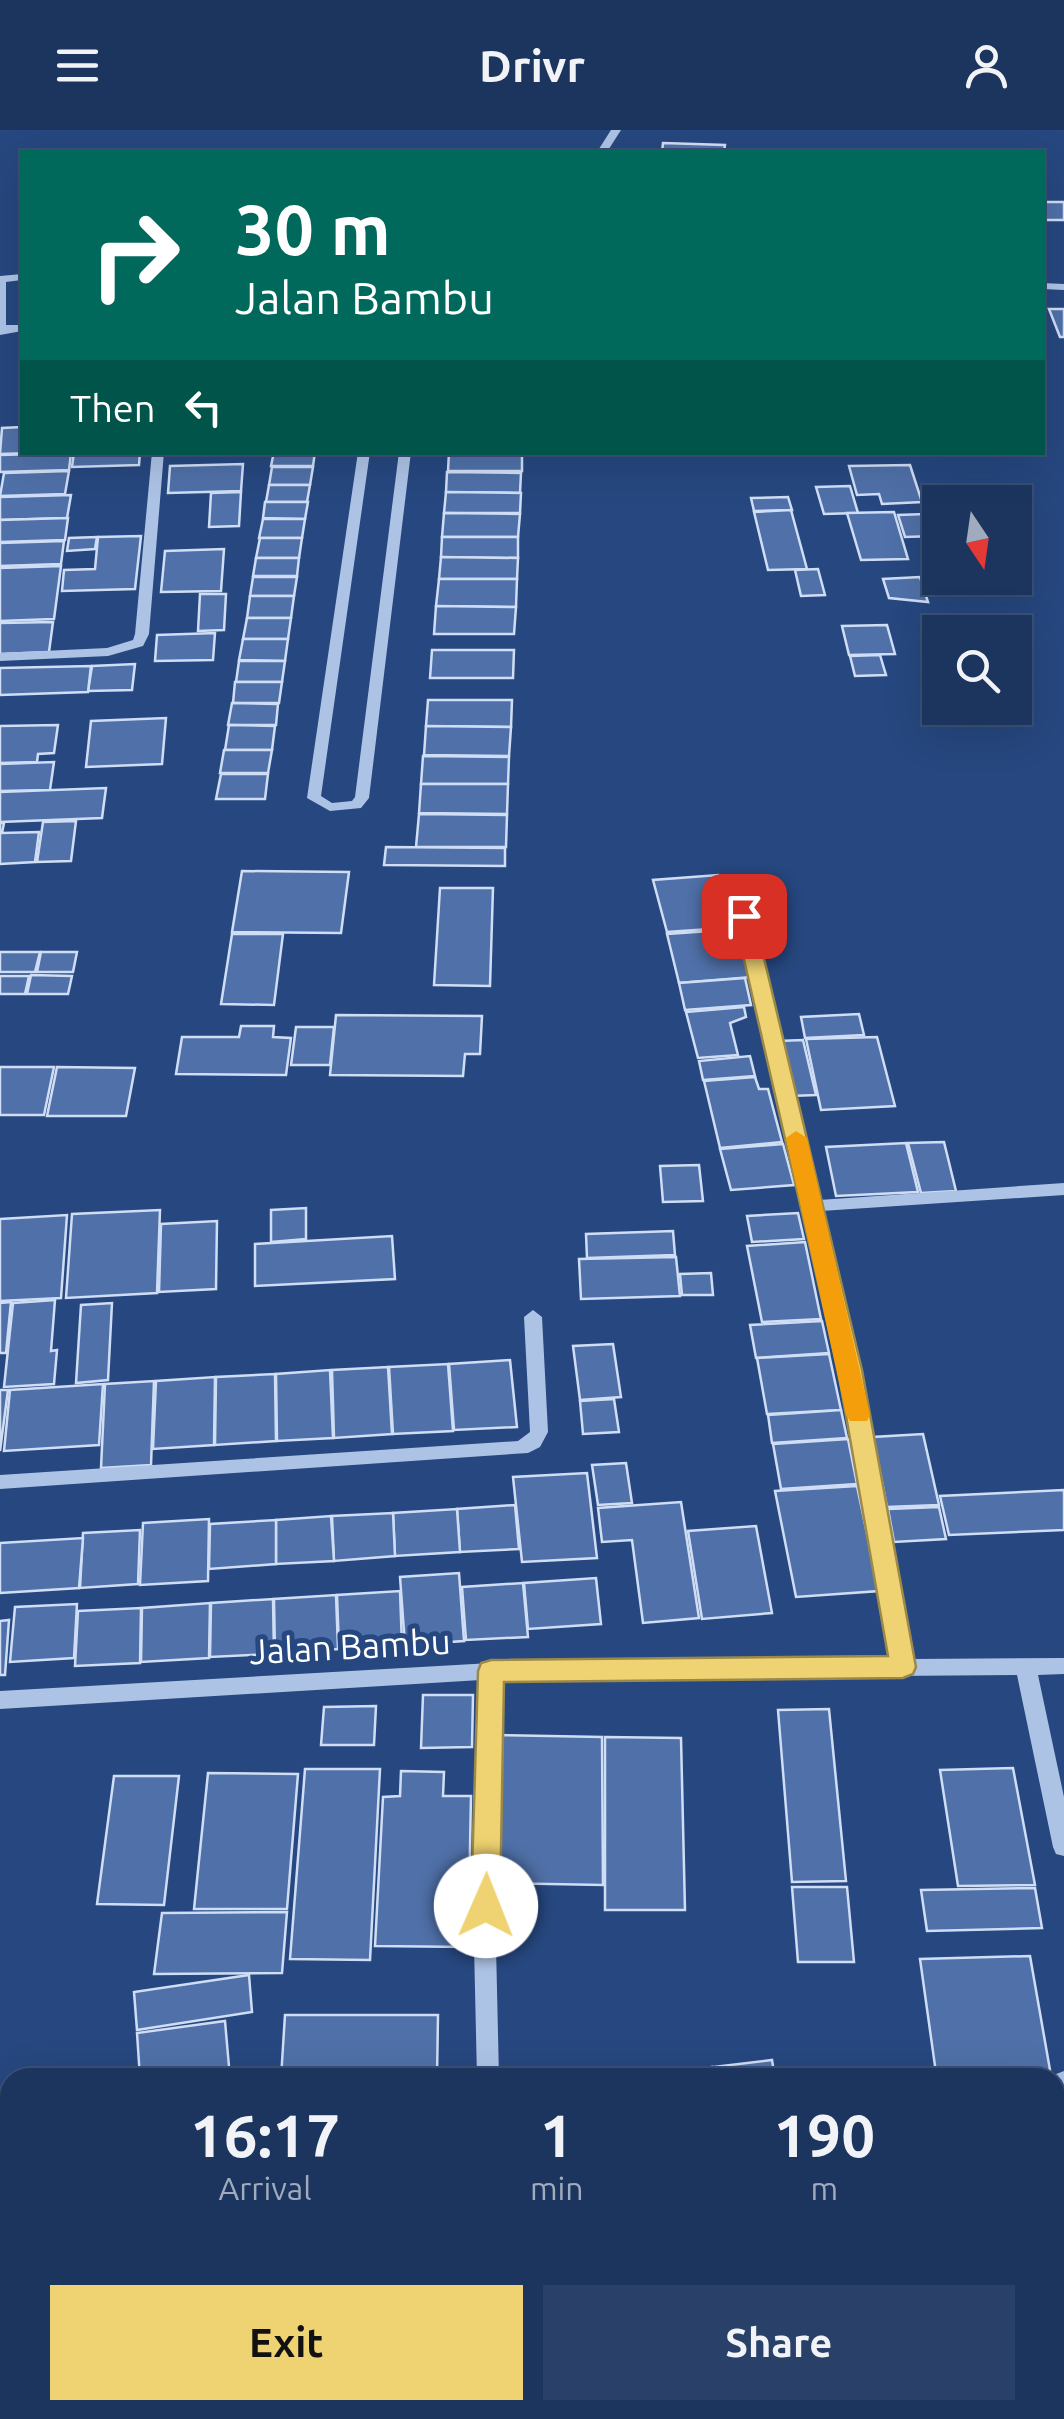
<!DOCTYPE html>
<html lang="en">
<head>
<meta charset="utf-8">
<style>
	:root { --surface:#1c355f; --page:#294068; --text:#f1f3f6; --muted:#a0abbd; --line:#3a5074; --accent:#efd372 }
	body { margin:0; font-family:Ubuntu,sans-serif; background:var(--page); color:var(--text); height:100vh; display:flex; flex-direction:column; font-size:38px; white-space:nowrap }
	* { box-sizing:border-box; margin:0 }
	p { font-size:32px; color:var(--muted) }
	.icon { flex:none; width:55px; height:55px; fill:none; stroke:currentColor; stroke-width:2; stroke-linecap:round; stroke-linejoin:round }
	.map { position:relative; flex:1; overflow:hidden }
	.side { position:absolute; left:0px; top:1938px; width:1065px; height:352px; display:flex; flex-direction:column; background:var(--surface); border-radius:30px 30px 0 0; box-shadow:0 10px 40px #0002,0 0 0 2px var(--line) }
	.side>* { flex:none }
	.guide { position:absolute; left:20px; top:20px; width:1025px; height:305px; border-radius:0px; box-shadow:0 10px 40px #0002,0 0 0 2px var(--line); background:#00695c; color:#fff; overflow:hidden }
	.needle { width:65px; rotate:167deg }
	.tools { position:absolute; left:922px; top:355px; display:grid; gap:20px }
	.tools a { display:grid; place-items:center; width:110px; height:110px; border-radius:0px; background:var(--surface); box-shadow:0 10px 40px #0002,0 0 0 2px var(--line); font-size:50px }
	.pin { position:absolute; display:grid; place-items:center; width:85px; height:85px; color:#fff; margin:-42px; border-radius:20px; box-shadow:0 5px 15px #0006 }
	.me { position:absolute; width:110px; margin:-55px; rotate:1deg; stroke-linejoin:round; filter:drop-shadow(0 0 8px #0008) }
	.turn { display:flex; align-items:center; gap:35px; height:210px; padding:0 50px; font-size:45px }
	.turn .icon { width:130px; height:130px; stroke-width:2.5 }
	.turn b { display:block; font-size:70px; line-height:85px }
	.then { display:flex; align-items:center; height:95px; padding:0 50px; background:#0003; gap:20px; font-size:38px }
	.eta { display:flex; justify-content:space-evenly; align-items:center; height:170px; text-align:center }
	.eta b { font-size:60px; font-weight:600; line-height:70px }
	.primary-button { display:flex; gap:20px; margin-top:auto; padding:20px 50px }
	.primary-button a { flex:1; height:115px; border-radius:0px; background:var(--accent); color:#111; font-size:40px; font-weight:600; line-height:115px; text-align:center }
	.primary-button a+a { background:var(--page); color:var(--text) }
	header { display:flex; justify-content:space-between; align-items:center; height:130px; padding:0 50px; background:var(--surface); font-size:45px; font-weight:600 }
	.map>svg:first-child { display:block }
</style>
</head>
<body>
<header><svg class="icon" aria-label="menu" viewBox="0 0 24 24"><path d="M4 6h16M4 12h16M4 18h16"/></svg>Drivr<svg class="icon" aria-label="person" viewBox="0 0 24 24"><circle cx="12" cy="8" r="4"/><path d="M4 21q1-7 8-7t8 7"/></svg></header>
<div class="map">
<svg width="1064" height="2289" viewBox="0 0 1064 2289">
	<rect width="100%" height="100%" fill="#26477f"/>
	<!-- building -->
	<g fill="#4f70a8" stroke="#d0def5" stroke-width="2.5">
		<path d="M663,13L725,15L724,22H662Z"/>
		<path d="M1042,72H1064V90H1043Z"/>
		<path d="M1049,179H1064V207H1060Z"/>
		<path d="M22,297V322H63L0,324L2,298Z"/>
		<path d="M74,322H140L139,335L72,337Z"/>
		<path d="M274,322H315L313,336H271Z"/>
		<path d="M449,322L522,323V341H448Z"/>
		<path d="M71,323L69,340L0,342V325Z"/>
		<path d="M243,334L241,361L168,363L170,336Z"/>
		<path d="M910,335L922,372L882,374L879,364L857,365L849,336Z"/>
		<path d="M272,337H313L310,355H269Z"/>
		<path d="M69,341L65,364L0,366L4,343Z"/>
		<path d="M447,342L521,343L520,363L446,362Z"/>
		<path d="M269,355H310L307,372H266Z"/>
		<path d="M850,356L858,383L824,384L816,357Z"/>
		<path d="M241,362L239,396L209,397L211,363Z"/>
		<path d="M446,362L521,363L520,383H444Z"/>
		<path d="M71,365L67,388L0,390V367Z"/>
		<path d="M788,367L792,380L754,381L751,368Z"/>
		<path d="M265,372H308L305,389L263,388Z"/>
		<path d="M791,380L807,439L768,440L754,382Z"/>
		<path d="M894,382L908,429L861,430L847,383Z"/>
		<path d="M444,383L520,384L518,407H442Z"/>
		<path d="M926,384L934,406L905,407L898,385Z"/>
		<path d="M68,388L65,410L0,412V390Z"/>
		<path d="M263,389H305L302,408H259Z"/>
		<path d="M141,406L135,459L62,461L64,440L95,439L98,407Z"/>
		<path d="M97,407L95,419L67,421L69,408Z"/>
		<path d="M442,407H518V428L441,427Z"/>
		<path d="M260,408H302L299,428H256Z"/>
		<path d="M64,411L61,434L0,436V413Z"/>
		<path d="M224,419L221,461L161,462L165,421Z"/>
		<path d="M441,427L518,428L517,449H439Z"/>
		<path d="M256,428H299L297,446H253Z"/>
		<path d="M61,436L54,489L0,491V438Z"/>
		<path d="M818,439L825,465L801,466L795,440Z"/>
		<path d="M253,447H297L294,466H250Z"/>
		<path d="M920,447L928,472L889,468L883,449Z"/>
		<path d="M439,449H517L516,477L436,476Z"/>
		<path d="M200,464H226L224,500L198,501Z"/>
		<path d="M250,466H294L291,488H247Z"/>
		<path d="M436,476L516,477L514,504H434Z"/>
		<path d="M247,488H291L288,509H243Z"/>
		<path d="M53,492L49,522L0,524V493Z"/>
		<path d="M887,495L895,524L849,525L842,496Z"/>
		<path d="M215,503L213,530L155,531L157,505Z"/>
		<path d="M243,509H288L285,531L239,530Z"/>
		<path d="M432,520H514L513,548H430Z"/>
		<path d="M880,525L886,545L855,546L850,526Z"/>
		<path d="M239,531H285L282,552H236Z"/>
		<path d="M135,534L132,560L88,561L92,536Z"/>
		<path d="M91,536L88,562L0,565V538Z"/>
		<path d="M235,552H282L279,573H233Z"/>
		<path d="M428,570H512L511,597L426,596Z"/>
		<path d="M232,573L278,574L276,595H228Z"/>
		<path d="M166,588L162,634L86,637L91,591Z"/>
		<path d="M58,595L54,623L38,624L37,632L0,633V596Z"/>
		<path d="M229,595L275,596L272,620H225Z"/>
		<path d="M426,596L511,597L509,626L424,625Z"/>
		<path d="M224,620H272L268,643H220Z"/>
		<path d="M423,626L509,627L508,654H421Z"/>
		<path d="M54,632L50,660L0,661V634Z"/>
		<path d="M221,644H268L265,669H216Z"/>
		<path d="M421,654H508L507,684L419,683Z"/>
		<path d="M106,658L102,688L0,692V662Z"/>
		<path d="M419,684L507,685L506,717H416Z"/>
		<path d="M76,691L71,731L37,732L43,692Z"/>
		<path d="M0,693H4L2,703L39,702L35,732L0,734Z"/>
		<path d="M386,717L505,718V736L384,735Z"/>
		<path d="M242,741L349,742L341,803L232,802Z"/>
		<path d="M718,745L729,783L720,784L724,798L667,802L653,750Z"/>
		<path d="M440,758H493L490,856L434,855Z"/>
		<path d="M739,799L752,847L679,853L667,804Z"/>
		<path d="M232,804H283L274,875L221,874Z"/>
		<path d="M0,822H40L35,842H0Z"/>
		<path d="M41,822H77L73,842H37Z"/>
		<path d="M31,845L72,846L68,864H27Z"/>
		<path d="M0,846H29L25,864H0Z"/>
		<path d="M745,848L751,875L685,880L679,853Z"/>
		<path d="M744,877L746,887L730,893L738,925L698,928L686,882Z"/>
		<path d="M859,884L864,905L805,908L801,887Z"/>
		<path d="M336,885L482,886L480,924H465L463,946L330,945Z"/>
		<path d="M241,896H274L273,907L291,908L286,945L176,944L182,907H239Z"/>
		<path d="M296,897H334L330,935H291Z"/>
		<path d="M877,907L895,976L821,980L806,909Z"/>
		<path d="M803,910L816,965L790,966L778,911Z"/>
		<path d="M750,926L755,946L703,950L699,931Z"/>
		<path d="M0,937H54L44,985H0Z"/>
		<path d="M57,937L135,938L126,986H47Z"/>
		<path d="M755,947L759,959H768L782,1012L720,1018L704,951Z"/>
		<path d="M944,1012L956,1061L921,1063L908,1013Z"/>
		<path d="M906,1013L918,1062L836,1066L826,1017Z"/>
		<path d="M783,1014L794,1055L731,1060L720,1019Z"/>
		<path d="M699,1035L703,1071L663,1072L660,1036Z"/>
		<path d="M306,1078V1109L271,1112V1080Z"/>
		<path d="M160,1080L157,1163L66,1168L72,1084Z"/>
		<path d="M798,1083L804,1109L752,1112L747,1086Z"/>
		<path d="M67,1085L61,1168L0,1171V1089Z"/>
		<path d="M217,1091L216,1159L159,1162L161,1094Z"/>
		<path d="M673,1101L675,1125L587,1128L586,1104Z"/>
		<path d="M392,1106L395,1149L255,1156V1114Z"/>
		<path d="M805,1112L821,1189L762,1192L747,1116Z"/>
		<path d="M676,1127L680,1166L581,1169L579,1129Z"/>
		<path d="M711,1143L713,1165H682L680,1144Z"/>
		<path d="M55,1170L51,1221L57,1220L54,1254L4,1257L13,1173Z"/>
		<path d="M11,1172L6,1223H0V1173Z"/>
		<path d="M112,1173L108,1250L76,1253L81,1175Z"/>
		<path d="M822,1191L829,1223L756,1228L750,1195Z"/>
		<path d="M613,1214L621,1267L580,1270L573,1216Z"/>
		<path d="M829,1224L841,1280L767,1284L757,1228Z"/>
		<path d="M510,1230L517,1297L454,1300L449,1234Z"/>
		<path d="M448,1234L453,1301L393,1304L389,1237Z"/>
		<path d="M388,1237L392,1304L334,1308L332,1240Z"/>
		<path d="M330,1240L333,1308L277,1311L276,1244Z"/>
		<path d="M275,1244L276,1311L215,1315L216,1247Z"/>
		<path d="M215,1247L214,1315L153,1319L156,1251Z"/>
		<path d="M154,1251L151,1335L101,1338L105,1254Z"/>
		<path d="M103,1254L99,1315L4,1321L10,1260Z"/>
		<path d="M0,1260H8L0,1321Z"/>
		<path d="M614,1269L619,1302L583,1304L580,1271Z"/>
		<path d="M841,1280L847,1308L772,1313L768,1285Z"/>
		<path d="M923,1304L939,1375L887,1377L873,1307Z"/>
		<path d="M848,1309L857,1354L781,1359L773,1314Z"/>
		<path d="M626,1333L632,1373L598,1375L592,1335Z"/>
		<path d="M587,1343L597,1428L522,1432L513,1347Z"/>
		<path d="M857,1356L879,1461L796,1467L775,1361Z"/>
		<path d="M1064,1360V1400L949,1405L940,1366Z"/>
		<path d="M681,1372L699,1488L643,1493L632,1410L602,1412L598,1378Z"/>
		<path d="M515,1375L519,1419L460,1422L457,1379Z"/>
		<path d="M939,1377L946,1409L894,1412L888,1379Z"/>
		<path d="M457,1379L460,1422L395,1426L393,1383Z"/>
		<path d="M393,1383L395,1426L334,1431L332,1386Z"/>
		<path d="M331,1386L334,1431L276,1434V1390Z"/>
		<path d="M209,1389L208,1451L140,1455L143,1393Z"/>
		<path d="M276,1390V1434L209,1439L210,1394Z"/>
		<path d="M756,1396L772,1483L702,1489L688,1401Z"/>
		<path d="M140,1400L138,1454L80,1458L83,1403Z"/>
		<path d="M83,1408L79,1458L0,1463V1413Z"/>
		<path d="M459,1443L464,1511L405,1515L400,1447Z"/>
		<path d="M596,1448L601,1494L528,1499L524,1453Z"/>
		<path d="M523,1453L528,1507L466,1510L462,1457Z"/>
		<path d="M400,1461L402,1515L339,1519L337,1465Z"/>
		<path d="M336,1465L338,1519L275,1524L274,1469Z"/>
		<path d="M273,1469L274,1524L210,1527L211,1473Z"/>
		<path d="M210,1473L209,1528L141,1532L142,1478Z"/>
		<path d="M77,1474L74,1528L10,1532L15,1477Z"/>
		<path d="M141,1478L140,1533L75,1536L78,1481Z"/>
		<path d="M9,1490L5,1545H0V1491Z"/>
		<path d="M423,1565H473L472,1617L421,1618Z"/>
		<path d="M376,1576L374,1615H321L324,1577Z"/>
		<path d="M829,1579L846,1751L792,1752L778,1580Z"/>
		<path d="M497,1605L602,1607L603,1755L491,1753Z"/>
		<path d="M605,1607L681,1608L685,1780H605Z"/>
		<path d="M1013,1638L1035,1755L958,1756L940,1640Z"/>
		<path d="M305,1639H380L370,1830L290,1829Z"/>
		<path d="M401,1641L444,1642L443,1666H471L468,1817L375,1816L383,1667L400,1666Z"/>
		<path d="M208,1643L298,1644L287,1779H194Z"/>
		<path d="M114,1646H179L164,1775L97,1774Z"/>
		<path d="M792,1757H847L854,1832H798Z"/>
		<path d="M1035,1758L1042,1798L927,1801L921,1760Z"/>
		<path d="M287,1782L282,1843L154,1844L162,1783Z"/>
		<path d="M1030,1826L1050,1940L936,1943L920,1829Z"/>
		<path d="M249,1845L252,1882L137,1900L134,1862Z"/>
		<path d="M285,1885H438L437,1948H281Z"/>
		<path d="M225,1891L230,1948H140L137,1903Z"/>
		<path d="M772,1930L775,1948H715L713,1937Z"/>
		<path d="M712,1937L713,1948H628Z"/>
		<path d="M521,2280H595L527,2289H522Z"/>
		<path d="M691,2280H776L710,2289H693Z"/>
		<path d="M879,2280H919L920,2289H880Z"/>
	</g>
	<g fill="none" stroke-linecap="round" stroke-linejoin="round">
		<!-- minor -->
		<g fill="#adc3e6" fill-rule="evenodd">
			<path d="M611,0H621L607,22H597Z"/>
			<path d="M22,144V150L6,152V195H22V201L0,205V146Z"/>
			<path d="M1042,153L1064,154V160L1042,159Z"/>
			<path d="M152,322H164L149,504L143,516L108,526L0,531V523L107,518L133,510L135,504Z"/>
			<path d="M358,322H370L321,666L332,673L352,671L355,667L399,322H411L369,668L361,678L330,681L307,668Z"/>
			<path d="M744,781L752,786L819,1070L1064,1053V1065L821,1081L859,1240L912,1529L1064,1528V1544L1038,1545L1064,1667V1726L1056,1724L1053,1717L1017,1545L501,1549L496,1816L499,1948H477L474,1816L481,1550L0,1579V1561L491,1533L892,1529L841,1240L736,786Z"/>
			<path d="M533,1180L542,1187L548,1302L540,1317L528,1323L0,1359V1345L518,1311L530,1302L524,1187Z"/>
			<path d="M1064,1941V1963L1055,1964V1948H1046Z"/>
			<path d="M1055,2127L1064,2131V2220L1055,2216Z"/>
			<rect x="485" y="2280" width="26" height="9"/>
		</g>
	</g>
	<!-- route -->
	<path fill="#efd372" stroke="#9b894a" stroke-width="2.5" d="M744,780L754,786L862,1240L916,1537L913,1544L903,1548L504,1552L500,1776L496,1785L486,1789L475,1785L471,1776L478,1541L481,1533L491,1530L888,1526L838,1240L734,786Z"/>
	<!-- slow -->
	<path fill="#f59e0b" d="M796,1001L807,1008L870,1285L867,1291H850L846,1285L786,1008Z"/>
	<g text-anchor="middle" stroke-width="10" stroke-linejoin="round" paint-order="stroke">
		<!-- street labels -->
		<g font-size="35" fill="#fff" stroke="#26477f">
			<text transform="translate(350 1517) rotate(-3)" y="12">Jalan Bambu</text>
		</g>
	</g>
</svg>
<div class="tools">
<a><svg class="needle" viewBox="-14 -14 28 28"><path d="M0-13l5 13h-10z" fill="#e53935"/><path d="M0 13l5-13h-10z" fill="#a0abbd"/></svg></a>
<a><svg class="icon" aria-label="search" viewBox="0 0 24 24"><circle cx="10" cy="10" r="6"/><path d="M15 15l6 6"/></svg></a>
</div>
<div class="pin" style="left:744px;top:786px;background:#d93025"><svg class="icon" aria-label="arrive" viewBox="0 0 24 24"><path d="M6 21V4h12l-3 4 3 4H6"/></svg></div>
<svg class="me" style="left:486px;top:1776px" viewBox="-20 -20 40 40"><circle r="19" fill="#fff"/><path d="M0-13L10 11 0 6-10 11z" fill="#efd372"/></svg>
<div class="guide">
<div class="turn"><svg class="icon" aria-label="right" viewBox="0 0 24 24"><path d="M7 20v-9h11M14 6l5 5-5 5"/></svg><div><b>30 m</b>Jalan Bambu</div></div>
<div class="then">Then<svg class="icon" aria-label="left" viewBox="0 0 24 24"><path d="M17 20v-9H6M10 6l-5 5 5 5"/></svg></div>
</div>
<section class="side">
<div class="eta">
<div><b>16:17</b><p>Arrival</p></div>
<div><b>1</b><p>min</p></div>
<div><b>190</b><p>m</p></div>
</div>
<div class="primary-button"><a>Exit</a><a>Share</a></div>
</section>
</div>
</body>
</html>
